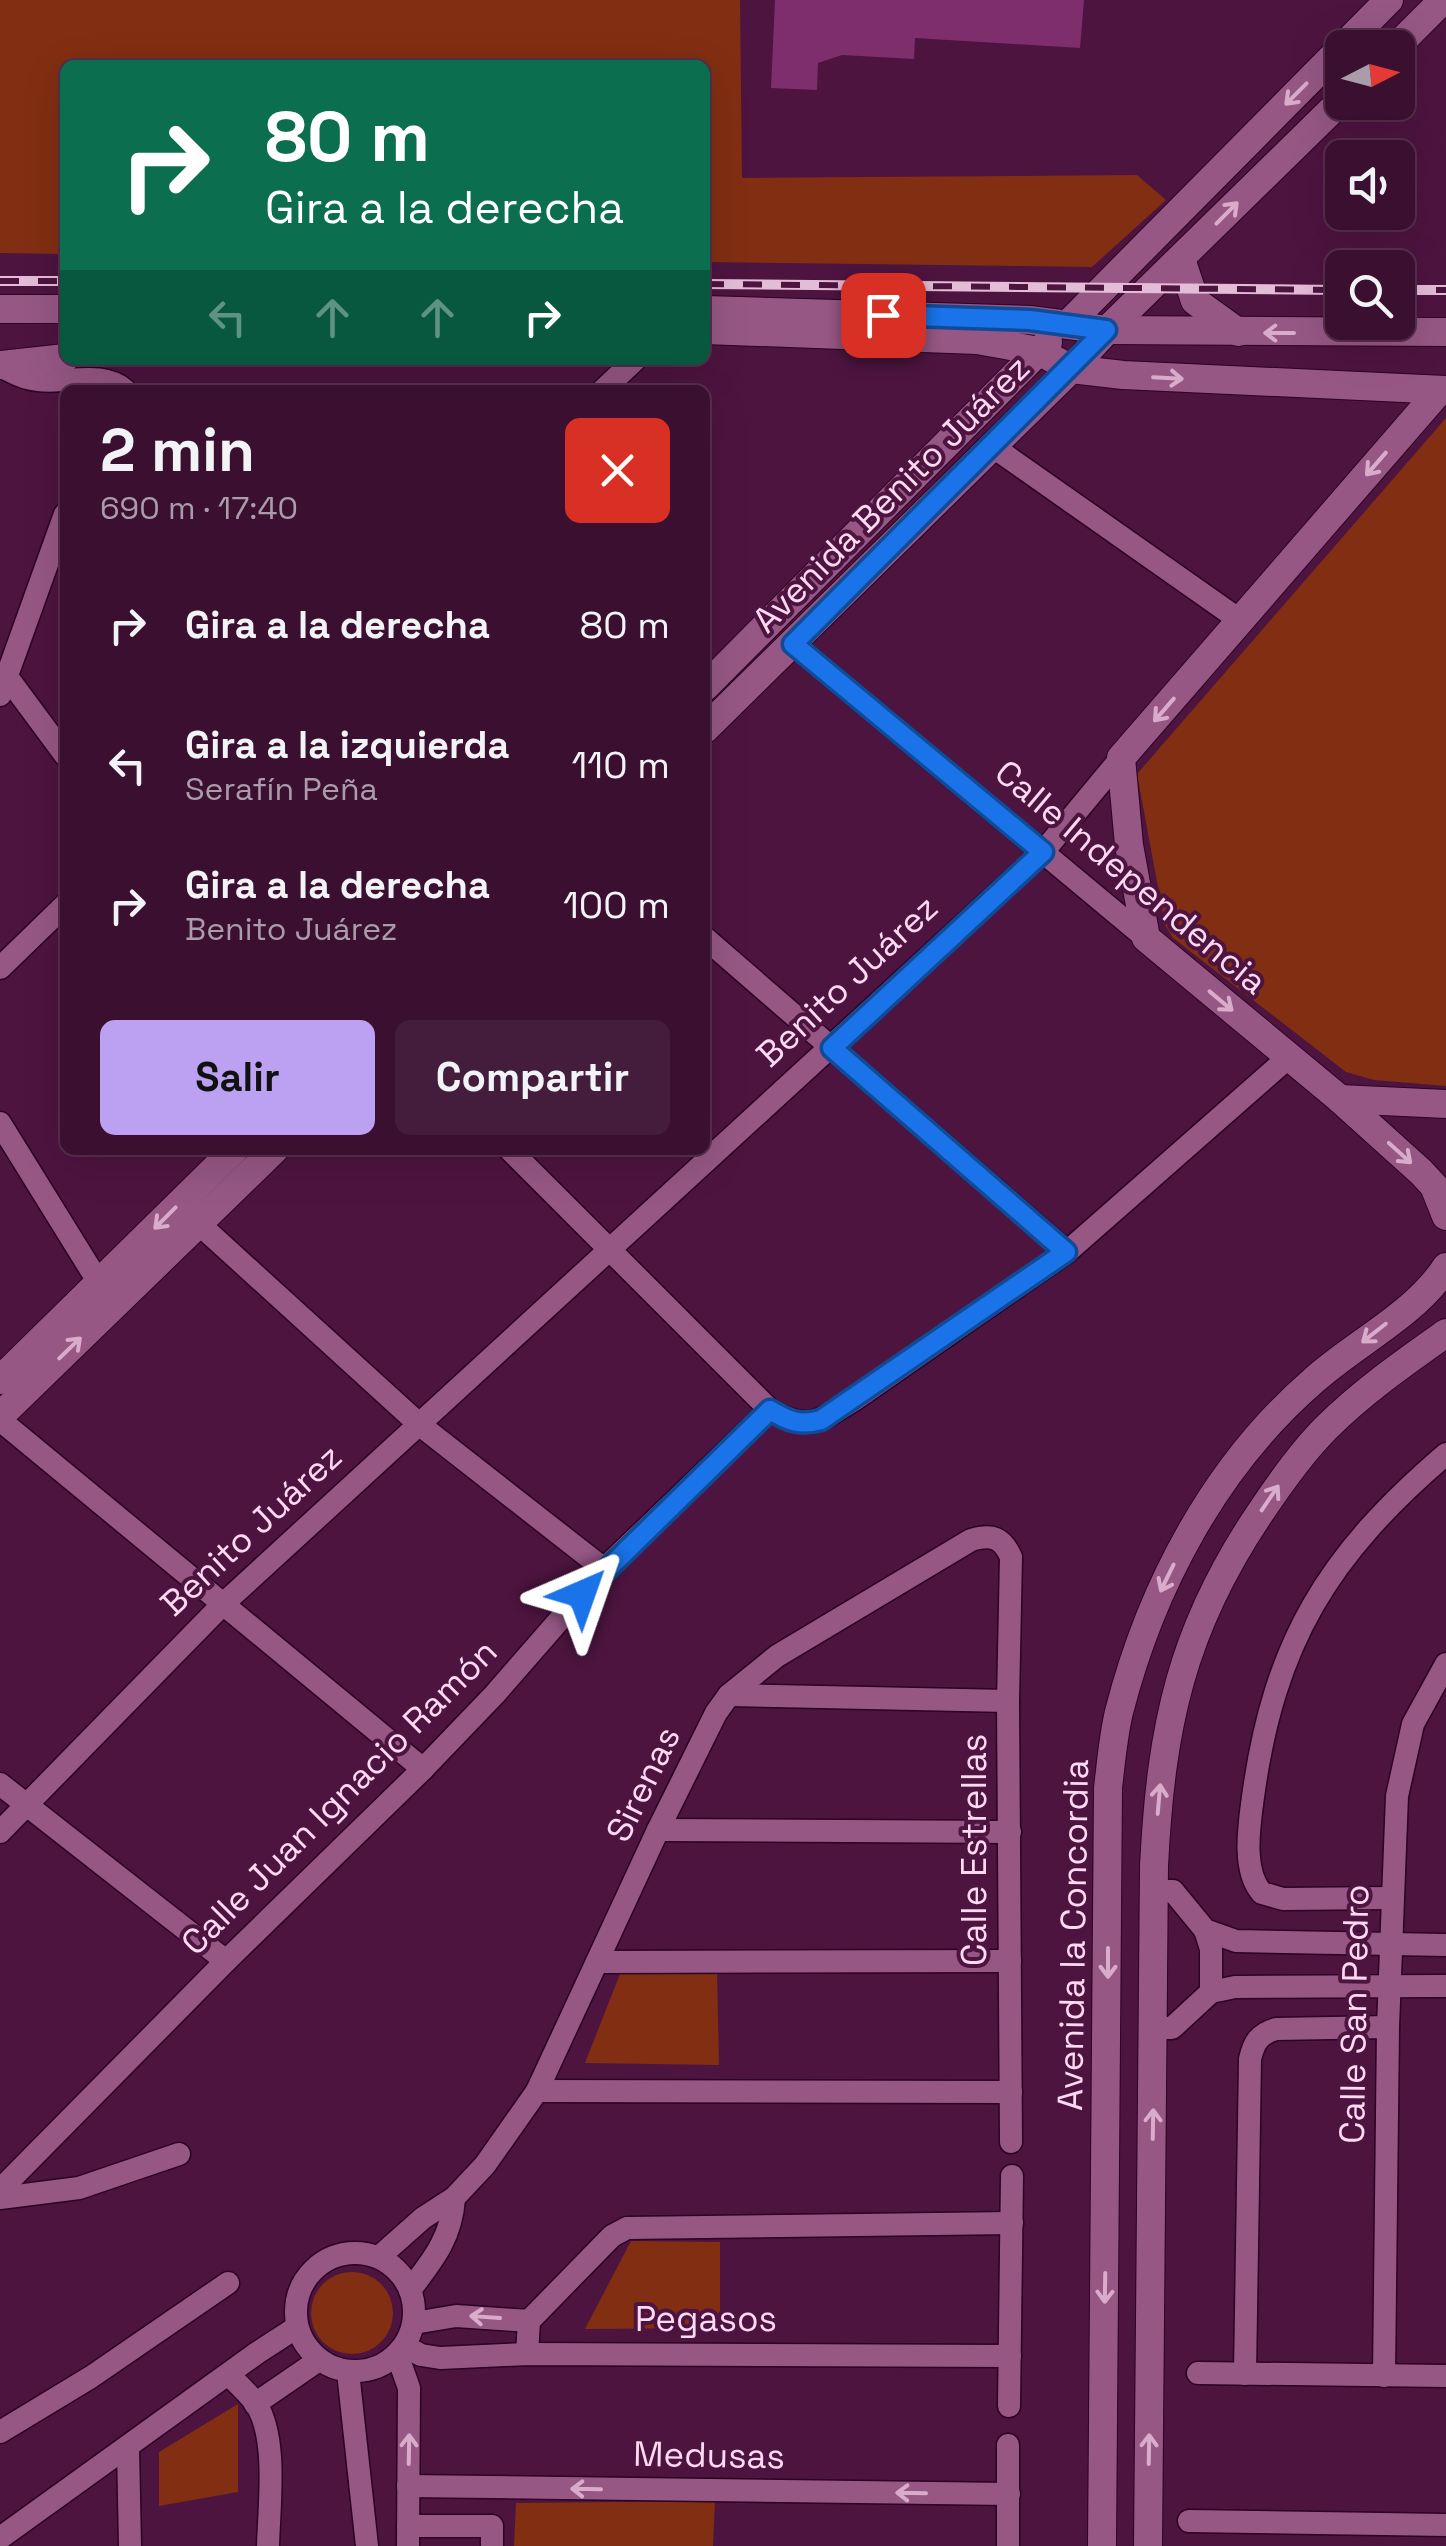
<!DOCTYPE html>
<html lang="es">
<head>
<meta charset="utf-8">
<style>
	:root { --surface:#3a0f30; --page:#451d3c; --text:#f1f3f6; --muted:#ab9cab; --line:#542f4c; --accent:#bca0f2 }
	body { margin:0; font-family:"Space Grotesk",sans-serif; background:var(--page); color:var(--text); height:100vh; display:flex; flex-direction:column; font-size:38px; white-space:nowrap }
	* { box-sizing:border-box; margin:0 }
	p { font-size:32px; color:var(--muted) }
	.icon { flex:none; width:55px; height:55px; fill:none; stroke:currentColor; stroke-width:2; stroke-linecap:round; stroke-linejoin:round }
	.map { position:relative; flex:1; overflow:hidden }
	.side { position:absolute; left:60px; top:385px; width:650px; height:770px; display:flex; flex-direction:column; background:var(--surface); border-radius:15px; box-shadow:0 10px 40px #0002,0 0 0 2px var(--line) }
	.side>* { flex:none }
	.hud { position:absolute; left:60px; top:60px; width:650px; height:305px; border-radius:15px; box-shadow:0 10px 40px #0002,0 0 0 2px var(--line); background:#0b6e4f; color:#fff; overflow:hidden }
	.needle { width:65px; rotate:84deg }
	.tools { position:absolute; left:1325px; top:30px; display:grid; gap:20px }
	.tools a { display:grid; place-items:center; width:90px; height:90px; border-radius:15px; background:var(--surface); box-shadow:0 10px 40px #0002,0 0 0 2px var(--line); font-size:50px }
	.pin { position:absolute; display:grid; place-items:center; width:85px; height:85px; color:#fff; margin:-42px; border-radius:20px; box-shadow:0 5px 15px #0006 }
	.me { position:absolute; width:110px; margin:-55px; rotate:43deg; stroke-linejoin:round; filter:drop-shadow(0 0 8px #0008) }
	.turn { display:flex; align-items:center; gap:35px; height:210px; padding:0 40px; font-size:45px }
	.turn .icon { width:130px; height:130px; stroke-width:2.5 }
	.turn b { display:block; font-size:70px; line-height:85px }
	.lanes { display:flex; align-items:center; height:95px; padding:0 40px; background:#0003; justify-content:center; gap:50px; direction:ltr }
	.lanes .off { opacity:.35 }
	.round { display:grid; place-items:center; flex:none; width:105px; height:105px; border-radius:15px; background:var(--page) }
	.summary { display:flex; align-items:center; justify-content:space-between; height:170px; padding:0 40px }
	h1 { font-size:60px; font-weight:800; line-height:75px }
	.button { display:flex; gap:20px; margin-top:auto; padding:20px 40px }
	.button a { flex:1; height:115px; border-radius:15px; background:var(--accent); color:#111; font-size:40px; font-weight:800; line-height:115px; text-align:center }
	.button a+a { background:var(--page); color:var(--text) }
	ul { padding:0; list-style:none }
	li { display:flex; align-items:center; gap:30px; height:140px; padding:0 40px }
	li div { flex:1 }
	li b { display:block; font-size:38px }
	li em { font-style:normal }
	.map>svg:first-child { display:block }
</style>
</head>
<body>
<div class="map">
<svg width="1446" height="2546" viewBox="0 0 1446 2546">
	<rect width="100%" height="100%" fill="#4d1440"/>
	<!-- green -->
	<g fill="#822e12">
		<path d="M0,0H740L742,178L1137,175L1166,200L1092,267L705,262V65H65V254L0,253Z"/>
		<path d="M1446,418V1086L1374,1080L1346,1072L1173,938L1165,925L1137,774Z"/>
		<path d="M717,1972L719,2065L585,2063L620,1974Z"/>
		<path d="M631,2241L720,2242V2328L585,2329Z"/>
		<circle cx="352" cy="2313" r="41"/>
		<path d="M238,2404V2492L159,2506V2452Z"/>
		<path d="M715,2501L713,2546H514L516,2503Z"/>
	</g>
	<!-- building -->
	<path fill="#7e2e6c" d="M775,0H1084L1080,48L915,38L914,59L842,55L818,63L817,90L771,88Z"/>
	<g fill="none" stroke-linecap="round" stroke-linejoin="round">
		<defs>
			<g id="minor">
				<path d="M0,366C12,372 24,379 38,380C66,384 102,370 125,390"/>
				<path d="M603,390L635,360"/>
				<path d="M992,446L1241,621"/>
				<path d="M793,644L1146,938"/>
				<path d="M8,678L65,755"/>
				<path d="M0,695L65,514"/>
				<path d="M705,938L1067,1252"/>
				<path d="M0,968L65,905"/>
				<path d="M0,1123L99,1283"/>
				<path d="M510,1150L770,1410C807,1432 820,1421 854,1400L1067,1252L1289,1057"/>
				<path d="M198,1223L420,1425L604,1569"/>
				<path d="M0,1420L423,1769"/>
				<path d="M729,1695L1008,1701"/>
				<path d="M0,1784L226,1961"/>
				<path d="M658,1830L1010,1832"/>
				<path d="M0,1832L222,1605L1043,852L1121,758"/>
				<path d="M1154,1891H1173L1205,1930L1236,1941L1446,1945"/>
				<path d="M1391,1898L1283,1899L1262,1893C1242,1871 1249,1826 1253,1797C1274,1642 1328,1555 1446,1454"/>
				<path d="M1205,1930L1211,1949V1992"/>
				<path d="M597,1962L1010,1961"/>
				<path d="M1154,2028H1172L1211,1992L1235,1987L1446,1986"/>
				<path d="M537,2091L1011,2092"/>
				<path d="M0,2190L226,1961L423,1769L495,1694L604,1569L770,1410"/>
				<path d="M0,2198L79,2188L179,2154"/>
				<circle cx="355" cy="2312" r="59"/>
				<path d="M379,2257L423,2218L454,2198L485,2165L537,2091L658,1830L716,1713L729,1695L777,1656L971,1540C992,1534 1002,1537 1011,1557L1008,1701L1011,2142"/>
				<path d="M410,2290C433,2260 452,2237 454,2198"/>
				<path d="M414,2323L456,2316L529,2321"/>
				<path d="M404,2346L421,2355L440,2358L527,2354L1010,2356"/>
				<path d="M397,2354L409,2388L408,2546"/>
				<path d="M527,2354L529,2321L612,2236L627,2228L1012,2223"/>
				<path d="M348,2372L367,2546"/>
				<path d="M1198,2373L1446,2376"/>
				<path d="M1245,2374L1250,2059C1254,2042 1259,2034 1276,2029L1388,2027"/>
				<path d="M229,2375C238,2384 249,2394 256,2404C278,2438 269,2506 268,2546"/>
				<path d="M1384,2376L1388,2027L1397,1796L1413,1724L1446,1664"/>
				<path d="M255,2404L319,2360"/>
				<path d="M1009,2406L1012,2176"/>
				<path d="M0,2432L91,2377L228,2283"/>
				<path d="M1008,2445V2546"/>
				<path d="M128,2448L130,2546"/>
				<path d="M408,2486L1009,2494"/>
				<path d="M1189,2521L1446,2525"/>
				<path d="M408,2526H492V2546"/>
				<path d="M0,2538L257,2353L297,2327"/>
			</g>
			<g id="tertiary">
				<path d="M1395,48L1443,0"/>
				<path d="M1068,324L1389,0"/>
				<path d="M1107,330L1342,100"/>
			</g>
			<g id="secondary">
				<path d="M1181,259L1195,301L1238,332"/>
				<path d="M0,309H65"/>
				<path d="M705,310L1030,320L1107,330L1446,332"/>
				<path d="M705,330L977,340L1039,351L1071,369L1123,375L1446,390"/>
				<path d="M0,365L65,358"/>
				<path d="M1440,390L1121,758L1129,845L1146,938L1340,1099L1421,1172L1434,1186L1446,1216"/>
				<path d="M705,687L1048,342"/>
				<path d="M705,729L1071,369L1107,330"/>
				<path d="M1340,1099L1446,1104"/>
				<path d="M0,1380L234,1150"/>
				<path d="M0,1416L274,1150"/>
				<path d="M1102,2546L1108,1788C1111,1763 1113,1737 1119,1712C1151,1587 1215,1466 1313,1381C1355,1343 1415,1315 1446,1267"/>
				<path d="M1148,2546L1154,1866C1161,1727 1181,1630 1260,1513C1280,1483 1301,1453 1326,1428C1362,1392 1405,1362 1446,1333"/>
			</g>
		</defs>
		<!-- minor casing -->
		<use href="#minor" stroke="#2c0223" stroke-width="25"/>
		<!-- tertiary casing -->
		<use href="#tertiary" stroke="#2c0223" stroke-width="30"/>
		<!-- secondary casing -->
		<use href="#secondary" stroke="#2c0223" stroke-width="30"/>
		<!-- minor -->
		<use href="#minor" stroke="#965785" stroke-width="22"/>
		<!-- tertiary -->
		<use href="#tertiary" stroke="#965785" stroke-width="28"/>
		<!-- secondary -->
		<use href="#secondary" stroke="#965785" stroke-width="28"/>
		<defs>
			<g id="rail">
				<path d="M0,281H65"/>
				<path d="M705,284L1342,290"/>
				<path d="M1398,290H1446"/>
			</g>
		</defs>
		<!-- rail casing -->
		<use href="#rail" stroke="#e3bcd7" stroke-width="10"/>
		<!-- rail -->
		<use href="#rail" stroke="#4d1440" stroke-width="6" stroke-dasharray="19" stroke-linecap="butt"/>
	</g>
	<!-- one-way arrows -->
	<defs><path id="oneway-shaft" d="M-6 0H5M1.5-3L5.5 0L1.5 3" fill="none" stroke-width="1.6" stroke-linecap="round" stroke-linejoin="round" transform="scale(2.5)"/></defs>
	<g stroke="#d9accc">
		<use href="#oneway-shaft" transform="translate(1296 94) rotate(135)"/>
		<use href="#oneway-shaft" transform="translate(1227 213) rotate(-45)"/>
		<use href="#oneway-shaft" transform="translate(1279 333) rotate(180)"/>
		<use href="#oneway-shaft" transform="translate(1168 378) rotate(3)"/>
		<use href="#oneway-shaft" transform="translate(1376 464) rotate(131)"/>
		<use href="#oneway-shaft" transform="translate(1164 710) rotate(131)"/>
		<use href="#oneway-shaft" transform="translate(1221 1001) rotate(40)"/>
		<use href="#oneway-shaft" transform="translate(1400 1153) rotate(42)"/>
		<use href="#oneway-shaft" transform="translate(165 1218) rotate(135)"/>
		<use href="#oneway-shaft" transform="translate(1374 1333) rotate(142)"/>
		<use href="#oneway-shaft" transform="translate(70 1348) rotate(-44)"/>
		<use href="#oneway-shaft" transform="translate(1270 1498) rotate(-56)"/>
		<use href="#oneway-shaft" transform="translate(1167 1578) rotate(116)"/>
		<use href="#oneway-shaft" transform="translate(1159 1799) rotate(-85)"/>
		<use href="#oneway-shaft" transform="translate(1108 1963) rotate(90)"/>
		<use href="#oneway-shaft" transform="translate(1153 2124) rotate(-89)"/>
		<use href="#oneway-shaft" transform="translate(1105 2288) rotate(91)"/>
		<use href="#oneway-shaft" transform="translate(485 2317) rotate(-176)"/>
		<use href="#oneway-shaft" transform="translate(409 2449) rotate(-89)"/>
		<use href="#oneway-shaft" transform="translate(1149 2449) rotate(-89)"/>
		<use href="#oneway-shaft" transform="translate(586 2489) rotate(-179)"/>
		<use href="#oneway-shaft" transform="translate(911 2493) rotate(-179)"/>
	</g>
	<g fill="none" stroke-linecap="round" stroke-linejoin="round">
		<defs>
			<path id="route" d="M582,1594L770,1410C788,1421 800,1426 821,1420L1066,1252L832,1048L1043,852L793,644L1106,330L1030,320L883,315"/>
		</defs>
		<!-- route casing -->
		<use href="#route" stroke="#114b97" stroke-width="25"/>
		<!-- route -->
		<use href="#route" stroke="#1a73e8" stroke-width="18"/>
	</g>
	<g text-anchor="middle" stroke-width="8" stroke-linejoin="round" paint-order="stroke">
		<!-- street labels -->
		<g font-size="35" fill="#fdd9f2" stroke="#4d1440">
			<text transform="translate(891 494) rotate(-45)" y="12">Avenida Benito Juárez</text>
			<text transform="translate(1131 877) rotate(40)" y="12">Calle Independencia</text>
			<text transform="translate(847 981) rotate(-43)" y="12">Benito Juárez</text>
			<text transform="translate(251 1530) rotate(-43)" y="12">Benito Juárez</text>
			<text transform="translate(643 1784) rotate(-64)" y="12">Sirenas</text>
			<text transform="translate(339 1797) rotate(-45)" y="12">Calle Juan Ignacio Ramón</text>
			<text transform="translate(974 1850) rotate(-90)" y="12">Calle Estrellas</text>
			<text transform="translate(1073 1935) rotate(-89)" y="12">Avenida la Concordia</text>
			<text transform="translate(1354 2014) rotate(-89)" y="12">Calle San Pedro</text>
			<text x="706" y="2331">Pegasos</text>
			<text transform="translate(709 2455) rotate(1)" y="12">Medusas</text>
		</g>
	</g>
</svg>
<div class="tools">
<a><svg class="needle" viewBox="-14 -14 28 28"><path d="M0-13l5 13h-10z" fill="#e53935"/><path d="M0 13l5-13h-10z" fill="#ab9cab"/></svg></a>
<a><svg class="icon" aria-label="sound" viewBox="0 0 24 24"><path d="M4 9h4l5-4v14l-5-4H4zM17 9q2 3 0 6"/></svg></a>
<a><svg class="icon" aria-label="search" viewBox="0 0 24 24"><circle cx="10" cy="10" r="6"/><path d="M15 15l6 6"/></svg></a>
</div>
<div class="pin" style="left:883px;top:315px;background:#d93025"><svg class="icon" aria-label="arrive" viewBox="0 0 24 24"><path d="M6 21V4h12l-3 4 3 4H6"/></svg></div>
<svg class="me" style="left:582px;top:1594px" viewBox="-20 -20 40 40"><path d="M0-17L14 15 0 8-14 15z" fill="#1a73e8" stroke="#fff" stroke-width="4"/></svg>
<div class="hud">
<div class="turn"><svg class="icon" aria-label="right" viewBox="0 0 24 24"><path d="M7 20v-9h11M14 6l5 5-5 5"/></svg><div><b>80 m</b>Gira a la derecha</div></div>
<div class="lanes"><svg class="icon off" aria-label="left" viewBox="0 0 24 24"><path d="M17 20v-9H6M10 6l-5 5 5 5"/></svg><svg class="icon off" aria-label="ahead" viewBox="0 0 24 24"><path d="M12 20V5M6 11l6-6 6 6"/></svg><svg class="icon off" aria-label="ahead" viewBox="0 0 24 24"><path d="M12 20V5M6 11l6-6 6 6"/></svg><svg class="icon" aria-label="right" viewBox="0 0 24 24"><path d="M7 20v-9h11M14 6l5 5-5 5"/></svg></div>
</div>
<section class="side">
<div class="summary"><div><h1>2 min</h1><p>690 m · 17:40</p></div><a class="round" style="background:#d93025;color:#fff"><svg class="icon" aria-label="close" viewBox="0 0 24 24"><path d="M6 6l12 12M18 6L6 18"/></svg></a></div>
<ul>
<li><svg class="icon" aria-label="right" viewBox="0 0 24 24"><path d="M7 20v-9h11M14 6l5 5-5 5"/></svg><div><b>Gira a la derecha</b></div><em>80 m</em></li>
<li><svg class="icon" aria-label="left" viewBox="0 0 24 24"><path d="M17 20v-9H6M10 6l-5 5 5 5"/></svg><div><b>Gira a la izquierda</b><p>Serafín Peña</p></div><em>110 m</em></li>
<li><svg class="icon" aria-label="right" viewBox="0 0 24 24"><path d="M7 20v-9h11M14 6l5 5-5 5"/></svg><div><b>Gira a la derecha</b><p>Benito Juárez</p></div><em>100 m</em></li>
</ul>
<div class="button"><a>Salir</a><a>Compartir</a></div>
</section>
</div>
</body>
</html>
